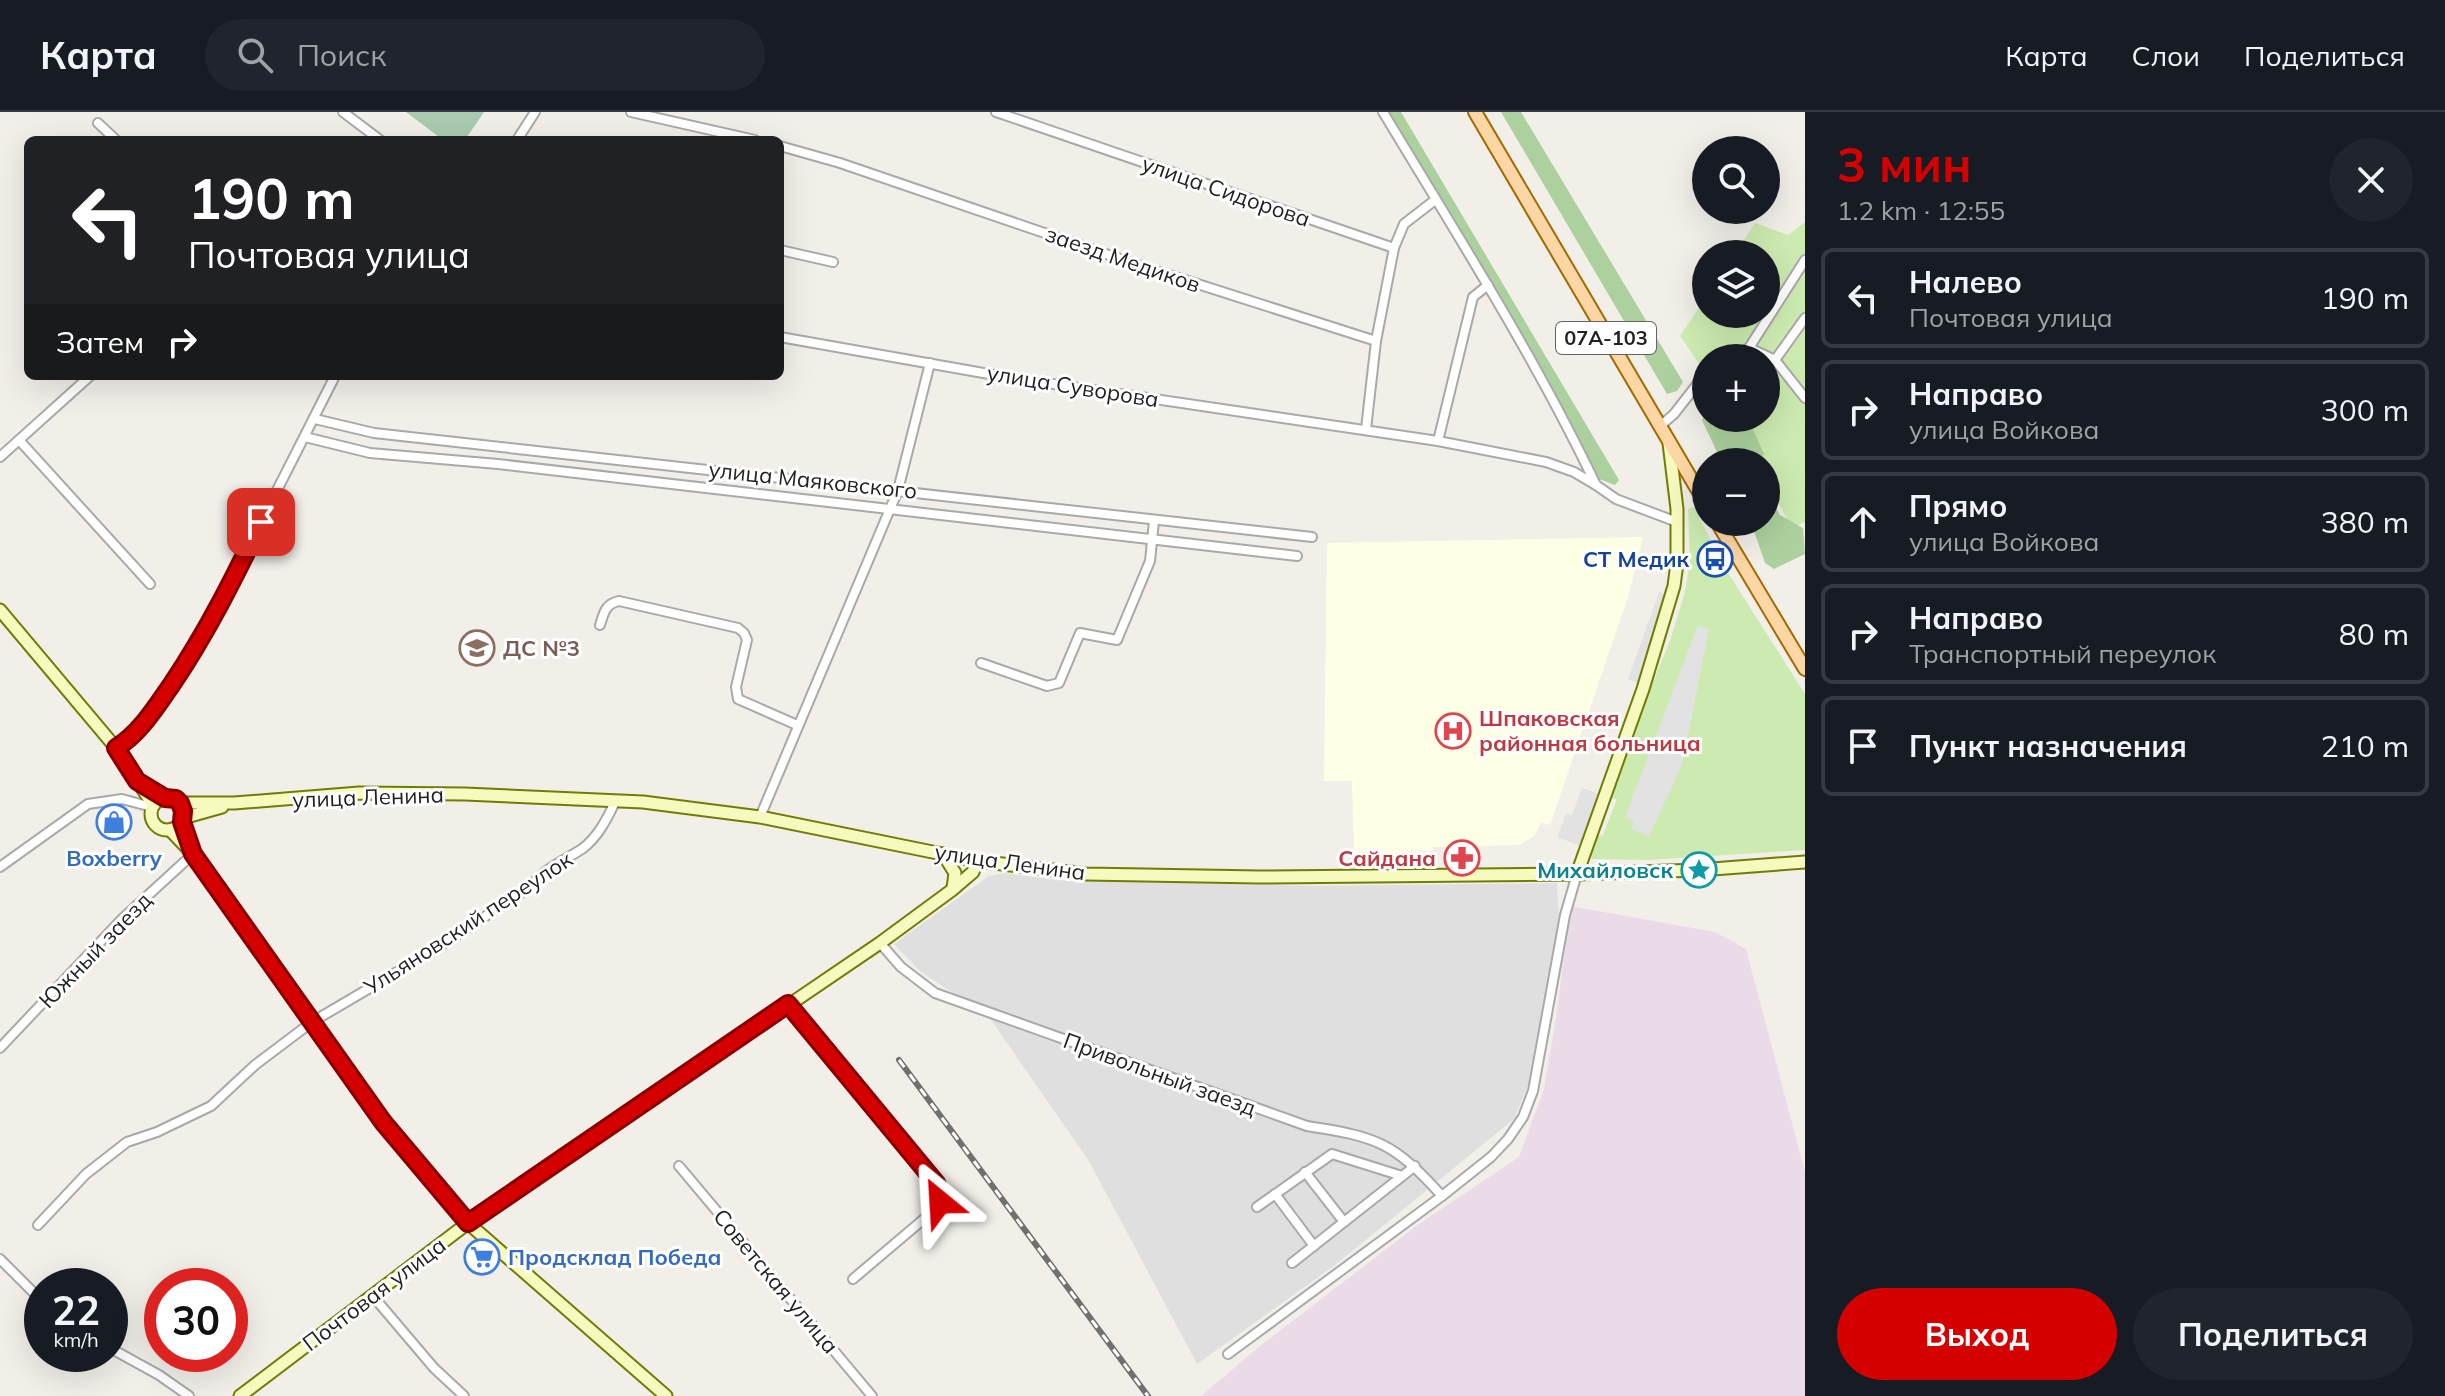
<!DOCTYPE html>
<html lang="ru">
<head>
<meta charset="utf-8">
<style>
	:root { --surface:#171b24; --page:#20242c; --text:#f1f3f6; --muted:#9ea1a6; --line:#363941; --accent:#d40000 }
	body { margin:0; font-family:Mulish,sans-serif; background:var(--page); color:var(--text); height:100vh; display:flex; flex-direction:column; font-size:30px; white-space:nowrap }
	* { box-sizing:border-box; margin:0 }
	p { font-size:26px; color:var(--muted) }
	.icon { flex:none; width:44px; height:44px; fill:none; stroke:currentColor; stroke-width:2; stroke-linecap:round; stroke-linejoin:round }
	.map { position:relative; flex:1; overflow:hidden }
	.panel { display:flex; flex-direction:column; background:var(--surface); width:640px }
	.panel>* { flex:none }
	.top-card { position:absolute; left:24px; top:24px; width:760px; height:244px; border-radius:12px; box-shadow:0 8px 32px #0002; background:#202124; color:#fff; overflow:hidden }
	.controls { position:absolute; left:1692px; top:24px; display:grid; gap:16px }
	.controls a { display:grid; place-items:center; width:88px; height:88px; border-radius:50%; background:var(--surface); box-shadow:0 8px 32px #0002; font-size:40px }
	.speed { position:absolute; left:24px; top:1156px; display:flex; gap:16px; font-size:40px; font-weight:700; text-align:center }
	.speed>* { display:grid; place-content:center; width:104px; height:104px; border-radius:50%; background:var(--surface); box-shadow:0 8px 32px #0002; line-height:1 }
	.speed small { font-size:20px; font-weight:400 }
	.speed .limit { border:12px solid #d22; background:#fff; color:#111 }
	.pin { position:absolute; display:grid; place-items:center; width:68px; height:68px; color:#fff; margin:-34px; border-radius:16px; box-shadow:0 4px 12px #0006 }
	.me { position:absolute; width:88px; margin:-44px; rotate:333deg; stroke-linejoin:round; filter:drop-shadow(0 0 6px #0008) }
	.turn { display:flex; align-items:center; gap:28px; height:168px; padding:0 32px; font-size:36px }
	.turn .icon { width:104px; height:104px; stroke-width:2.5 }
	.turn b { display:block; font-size:56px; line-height:68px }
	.then { display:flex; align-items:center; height:76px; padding:0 32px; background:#0003; gap:16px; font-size:30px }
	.round { display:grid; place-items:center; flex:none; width:84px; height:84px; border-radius:42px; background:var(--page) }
	.headline { display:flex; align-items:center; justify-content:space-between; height:136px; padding:0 32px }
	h1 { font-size:48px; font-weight:700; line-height:60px; color:var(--accent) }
	.cta { display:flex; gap:16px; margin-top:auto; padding:16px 32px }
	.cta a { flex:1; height:92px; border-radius:48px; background:var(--accent); color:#fff; font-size:32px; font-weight:700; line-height:92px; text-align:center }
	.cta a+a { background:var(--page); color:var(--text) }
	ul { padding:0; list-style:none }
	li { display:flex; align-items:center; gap:24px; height:100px; margin:0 16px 12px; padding:0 16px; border:4px solid var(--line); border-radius:12px }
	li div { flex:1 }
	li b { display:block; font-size:30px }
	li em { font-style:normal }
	header { display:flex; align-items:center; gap:48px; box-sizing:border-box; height:112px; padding:0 40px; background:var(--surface); border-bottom:2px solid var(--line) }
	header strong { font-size:38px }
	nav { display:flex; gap:44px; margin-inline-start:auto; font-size:28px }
	.search { width:560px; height:72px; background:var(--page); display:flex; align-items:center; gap:20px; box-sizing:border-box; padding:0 28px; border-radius:44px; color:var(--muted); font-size:30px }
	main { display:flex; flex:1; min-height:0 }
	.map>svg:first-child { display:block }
</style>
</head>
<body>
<header>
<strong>Карта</strong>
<div class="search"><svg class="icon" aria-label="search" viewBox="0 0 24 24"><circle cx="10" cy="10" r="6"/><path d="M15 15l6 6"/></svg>Поиск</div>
<nav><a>Карта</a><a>Слои</a><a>Поделиться</a></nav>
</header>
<main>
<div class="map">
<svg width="1805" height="1284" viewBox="0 0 1805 1284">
	<rect width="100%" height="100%" fill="#f2efe9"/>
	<!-- residential -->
	<path fill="#e0dfdf" d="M1004,761L1057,768L1312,774L1557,771L1559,808L1541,920L1531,966L1514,1007L1335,1153L1197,1252L1089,1049L989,905L920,859L894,832L989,764Z"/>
	<!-- industrial -->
	<path fill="#ebdbe8" d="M1570,794L1715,820L1746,837L1805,1060V1284H1201L1260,1234L1419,1112L1519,1045L1544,977L1557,900Z"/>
	<!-- education -->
	<path fill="#ffffe5" d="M1643,425L1629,482L1550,713L1541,710L1535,723L1519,733L1433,735V739L1354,742L1352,669H1324L1327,431Z"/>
	<!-- grass -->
	<g fill="#cdebb0">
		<path d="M1805,110V410L1792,416L1766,368V350H1756L1732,306H1766V246H1706V262L1680,224L1706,185V202H1766V142H1735L1755,111L1788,123Z"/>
		<path d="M1694,395L1723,453L1805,582V738L1647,748L1593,747L1589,743L1595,724L1603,723L1617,687L1610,686L1635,613L1670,529L1684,483L1690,452L1688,397Z"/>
	</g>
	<!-- forest -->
	<g fill="#add19e">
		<path d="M1386,0H1401L1619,368L1615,373L1599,367L1524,231Z"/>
		<path d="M1501,0H1521L1683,270L1677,279L1667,282Z"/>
		<path d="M1706,297V306H1740L1746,317L1752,315L1764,342L1759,350H1727L1717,340L1702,308Z"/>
		<path d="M1768,361L1772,363L1778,377L1771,387L1780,403L1803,416L1805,442L1774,457L1765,451L1751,410H1766Z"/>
	</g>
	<!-- cemetery -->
	<path fill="#aacbaf" d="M406,0H484L465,28H443Z"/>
	<!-- parking -->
	<g fill="#e2e2e2">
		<path d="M1659,480L1669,484L1639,571L1628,567Z"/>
		<path d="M1698,513L1709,517L1682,653L1649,724L1631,717L1634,709L1625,705Z"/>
		<path d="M1582,676L1599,682L1581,734L1557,725L1566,702L1572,703Z"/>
	</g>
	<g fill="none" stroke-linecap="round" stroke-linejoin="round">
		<defs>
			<g id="street">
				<path d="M343,0L380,28"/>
				<path d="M631,0L755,28"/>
				<path d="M996,0L1394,136L1404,112L1435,88"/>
				<path d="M1383,0C1457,123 1534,243 1596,373L1616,387L1677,410"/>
				<path d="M98,11L116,28"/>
				<path d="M517,28L535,0"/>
				<path d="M780,34L840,51L1138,153L1376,229L1394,136"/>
				<path d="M780,138L833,150"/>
				<path d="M780,225L1006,265L1438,329L1546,350L1574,360L1596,373"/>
				<path d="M1749,236L1805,148"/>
				<path d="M1725,246L1749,236L1775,248L1805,286"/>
				<path d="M1775,248L1805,206"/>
				<path d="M315,307L374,321L1312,425"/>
				<path d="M1659,315L1674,302L1706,261"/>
				<path d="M1366,317L1376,229"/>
				<path d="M305,325L370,341L498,352L1297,444"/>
				<path d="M19,328L150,472"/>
				<path d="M1438,329L1473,185L1488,173"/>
				<path d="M0,345L90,264"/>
				<path d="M600,513C604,501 605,492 619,489L738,516L744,521L747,528L736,575L738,587L797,613"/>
				<path d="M981,551L1047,574L1059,571L1080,521L1117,528L1150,449L1154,409"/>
				<path d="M116,636L128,629L150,603L199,532L335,264"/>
				<path d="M760,705L898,378L930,251"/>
				<path d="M0,755L88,692L122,687L152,695"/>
				<path d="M880,831L901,855L935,881L1307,1014C1378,1025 1393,1030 1442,1084"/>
				<path d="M788,892L936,1071L940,1080L938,1095L853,1167"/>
				<path d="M0,936L121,808L193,742"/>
				<path d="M679,1054L872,1284"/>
				<path d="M1305,1060L1344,1110"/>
				<path d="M1275,1082L1314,1134"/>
				<path d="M1257,1095L1332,1042L1402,1064"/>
				<path d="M38,1113L86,1062L127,1030L157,1020L211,994L255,953L312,910L431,840L530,775C544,757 563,749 582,737C598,725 607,707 615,690"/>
				<path d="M0,1147L42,1189"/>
				<path d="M1292,1151L1415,1054"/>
				<path d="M372,1183L434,1256L464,1284"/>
				<path d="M110,1236L159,1263L189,1284"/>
				<path d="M1228,1242L1442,1084L1491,1045L1508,1027L1523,1005L1533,979L1565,803L1577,762"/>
			</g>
			<g id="secondary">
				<path d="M0,498L116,636L153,693"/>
				<circle cx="167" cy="702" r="16"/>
				<path d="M180,691H234L359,681L465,682L643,690L760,705L977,749L1086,762L1259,765L1577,762L1699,758L1805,750"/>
				<path d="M183,706L222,695"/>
				<path d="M170,718L191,740L383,1010L468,1111L666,1284"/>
				<path d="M943,742L955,761L953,776"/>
				<path d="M1577,762L1643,577L1674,474L1677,451V397L1669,331"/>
				<path d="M240,1284L468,1111L880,831L952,778L973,760L977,749"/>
			</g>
			<g id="primary">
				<path d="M1475,0L1706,392"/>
				<path d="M1717,410L1805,557"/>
			</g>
		</defs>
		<!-- street casing -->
		<use href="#street" stroke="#a9a9a9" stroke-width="12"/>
		<!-- secondary casing -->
		<use href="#secondary" stroke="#707d05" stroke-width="15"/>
		<!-- primary casing -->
		<use href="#primary" stroke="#a06b00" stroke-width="16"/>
		<!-- street -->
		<use href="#street" stroke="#fff" stroke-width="8"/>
		<!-- secondary -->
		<use href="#secondary" stroke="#f7fabf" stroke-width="11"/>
		<!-- primary -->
		<use href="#primary" stroke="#fcd6a4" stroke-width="12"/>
		<defs>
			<path id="rail" d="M899,948L1148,1284"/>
		</defs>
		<!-- rail casing -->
		<use href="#rail" stroke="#707070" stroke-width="6"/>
		<!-- rail -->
		<use href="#rail" stroke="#fff" stroke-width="3" stroke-dasharray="9" stroke-linecap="butt"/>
	</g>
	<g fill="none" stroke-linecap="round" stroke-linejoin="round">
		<defs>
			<path id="route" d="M261,410C234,466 207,520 172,572C156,595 140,621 116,636L137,669L165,686L176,687L180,691L183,699L182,710L193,742L383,1010L468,1111L788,892L936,1071L940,1080V1090"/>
		</defs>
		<!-- route casing -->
		<use href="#route" stroke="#8a0000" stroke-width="20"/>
		<!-- route -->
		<use href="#route" stroke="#d40000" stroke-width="14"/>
	</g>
	<!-- icons -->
	<defs>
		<symbol id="bus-ring" viewBox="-11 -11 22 22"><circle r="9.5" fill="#fff" stroke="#1a4fb4" stroke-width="1.5"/><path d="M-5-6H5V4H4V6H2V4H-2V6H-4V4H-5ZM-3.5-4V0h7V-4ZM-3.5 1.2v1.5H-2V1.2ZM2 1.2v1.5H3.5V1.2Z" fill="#1a4fb4"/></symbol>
		<symbol id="school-ring" viewBox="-11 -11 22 22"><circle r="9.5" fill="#fff" stroke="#8d6e63" stroke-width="1.5"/><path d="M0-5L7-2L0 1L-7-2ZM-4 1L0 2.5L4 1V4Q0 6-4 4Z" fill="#8d6e63"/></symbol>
		<symbol id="hospital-ring" viewBox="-11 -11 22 22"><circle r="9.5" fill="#fff" stroke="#e0444e" stroke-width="1.5"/><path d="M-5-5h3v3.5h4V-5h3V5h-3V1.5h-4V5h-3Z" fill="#e0444e"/></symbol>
		<symbol id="shop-ring" viewBox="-11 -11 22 22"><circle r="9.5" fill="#fff" stroke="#3f7fe0" stroke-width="1.5"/><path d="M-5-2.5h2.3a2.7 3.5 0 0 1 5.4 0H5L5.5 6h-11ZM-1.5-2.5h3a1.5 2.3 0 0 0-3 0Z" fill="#3f7fe0"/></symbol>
		<symbol id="pharmacy-ring" viewBox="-11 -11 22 22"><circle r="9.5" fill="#fff" stroke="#e0444e" stroke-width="1.5"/><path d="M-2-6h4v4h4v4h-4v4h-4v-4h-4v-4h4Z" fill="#e0444e"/></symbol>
		<symbol id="sight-ring" viewBox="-11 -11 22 22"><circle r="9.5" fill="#fff" stroke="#0f9aa8" stroke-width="1.5"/><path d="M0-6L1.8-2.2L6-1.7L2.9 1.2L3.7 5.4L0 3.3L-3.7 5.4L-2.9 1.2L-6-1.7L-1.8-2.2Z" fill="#0f9aa8"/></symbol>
		<symbol id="supermarket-ring" viewBox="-11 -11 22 22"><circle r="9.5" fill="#fff" stroke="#3f7fe0" stroke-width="1.5"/><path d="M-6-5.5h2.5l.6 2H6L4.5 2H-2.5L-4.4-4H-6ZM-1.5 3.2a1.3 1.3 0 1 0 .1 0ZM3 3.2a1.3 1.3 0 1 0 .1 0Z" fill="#3f7fe0"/></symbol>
	</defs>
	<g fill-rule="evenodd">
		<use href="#bus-ring" x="1695" y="427" width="40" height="40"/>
		<use href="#school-ring" x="457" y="516" width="40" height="40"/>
		<use href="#hospital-ring" x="1433" y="599" width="40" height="40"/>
		<use href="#shop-ring" x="94" y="690" width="40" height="40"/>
		<use href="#pharmacy-ring" x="1442" y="726" width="40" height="40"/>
		<use href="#sight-ring" x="1679" y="738" width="40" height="40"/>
		<use href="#supermarket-ring" x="462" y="1125" width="40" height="40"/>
	</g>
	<g text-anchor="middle" stroke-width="6" stroke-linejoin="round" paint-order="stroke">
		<!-- shield labels -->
		<rect fill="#fff" stroke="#646464" stroke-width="2" x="1556" y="210" width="100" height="32" rx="6"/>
		<g font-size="20" font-weight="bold" fill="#222">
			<text x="1606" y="233">07А-103</text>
		</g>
		<!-- street labels -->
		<g font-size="22" fill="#222" stroke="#fff">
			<text transform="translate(1226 79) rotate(19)" y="8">улица Сидорова</text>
			<text transform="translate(1123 147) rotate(19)" y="8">заезд Медиков</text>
			<text transform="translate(1073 274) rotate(9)" y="8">улица Суворова</text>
			<text transform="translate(813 368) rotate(6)" y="8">улица Маяковского</text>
			<text transform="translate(368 685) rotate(-2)" y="8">улица Ленина</text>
			<text transform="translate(1010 750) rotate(8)" y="8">улица Ленина</text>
			<text transform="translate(468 811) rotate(-33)" y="8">Ульяновский переулок</text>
			<text transform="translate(95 838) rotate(-46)" y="8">Южный заезд</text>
			<text transform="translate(1160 962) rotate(20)" y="8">Привольный заезд</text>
			<text transform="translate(776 1169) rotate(50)" y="8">Советская улица</text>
			<text transform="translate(374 1182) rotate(-37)" y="8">Почтовая улица</text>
		</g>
		<!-- transit labels -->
		<g font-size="22" font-weight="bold" fill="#164399" stroke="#fff" text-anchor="end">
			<text x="1689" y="455">СТ Медик</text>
		</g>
		<!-- education labels -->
		<g font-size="22" font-weight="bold" fill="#785e54" stroke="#fff" text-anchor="start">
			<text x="503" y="544">ДС №3</text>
		</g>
		<!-- health labels -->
		<g font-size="22" font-weight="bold" fill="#be3a42" stroke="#fff" text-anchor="start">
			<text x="1479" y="614">Шпаковская<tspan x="1479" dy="25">районная больница</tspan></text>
			<text x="1436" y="754" text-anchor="end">Сайдана</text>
		</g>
		<!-- shop labels -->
		<g font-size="22" font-weight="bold" fill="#366cbe" stroke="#fff">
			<text x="114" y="754">Boxberry</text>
			<text x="508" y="1153" text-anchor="start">Продсклад Победа</text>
		</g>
		<!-- culture labels -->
		<g font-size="22" font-weight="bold" fill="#0d838f" stroke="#fff" text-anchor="end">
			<text x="1673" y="766">Михайловск</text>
		</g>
	</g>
</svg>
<div class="controls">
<a><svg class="icon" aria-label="search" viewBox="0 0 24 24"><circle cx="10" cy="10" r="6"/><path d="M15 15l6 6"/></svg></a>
<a><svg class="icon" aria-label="layers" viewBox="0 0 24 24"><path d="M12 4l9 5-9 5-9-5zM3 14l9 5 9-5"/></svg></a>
<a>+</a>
<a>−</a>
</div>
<div class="speed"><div>22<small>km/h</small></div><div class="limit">30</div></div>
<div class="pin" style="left:261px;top:410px;background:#d93025"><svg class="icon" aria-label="arrive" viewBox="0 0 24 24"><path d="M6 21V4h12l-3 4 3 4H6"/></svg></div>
<svg class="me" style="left:940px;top:1090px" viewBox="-20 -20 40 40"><path d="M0-17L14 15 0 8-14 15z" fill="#d40000" stroke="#fff" stroke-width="4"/></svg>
<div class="top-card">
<div class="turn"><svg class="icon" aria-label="left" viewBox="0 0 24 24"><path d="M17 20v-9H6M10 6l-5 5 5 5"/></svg><div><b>190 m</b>Почтовая улица</div></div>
<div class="then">Затем<svg class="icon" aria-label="right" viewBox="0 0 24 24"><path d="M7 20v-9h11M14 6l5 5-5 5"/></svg></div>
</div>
</div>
<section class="panel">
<div class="headline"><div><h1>3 мин</h1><p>1.2 km · 12:55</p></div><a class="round"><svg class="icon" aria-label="close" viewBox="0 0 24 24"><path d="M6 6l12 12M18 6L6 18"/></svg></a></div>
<ul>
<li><svg class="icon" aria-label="left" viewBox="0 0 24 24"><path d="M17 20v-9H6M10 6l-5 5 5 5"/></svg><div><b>Налево</b><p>Почтовая улица</p></div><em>190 m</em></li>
<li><svg class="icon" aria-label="right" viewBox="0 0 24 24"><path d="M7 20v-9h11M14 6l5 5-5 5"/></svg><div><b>Направо</b><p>улица Войкова</p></div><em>300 m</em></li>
<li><svg class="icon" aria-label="ahead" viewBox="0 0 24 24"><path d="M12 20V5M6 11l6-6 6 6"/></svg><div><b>Прямо</b><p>улица Войкова</p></div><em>380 m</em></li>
<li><svg class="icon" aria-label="right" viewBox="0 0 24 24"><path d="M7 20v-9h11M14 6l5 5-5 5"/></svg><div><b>Направо</b><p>Транспортный переулок</p></div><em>80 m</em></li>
<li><svg class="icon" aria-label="arrive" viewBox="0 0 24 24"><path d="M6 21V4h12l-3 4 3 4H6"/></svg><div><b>Пункт назначения</b></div><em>210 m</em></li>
</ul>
<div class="cta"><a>Выход</a><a>Поделиться</a></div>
</section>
</main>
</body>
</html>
